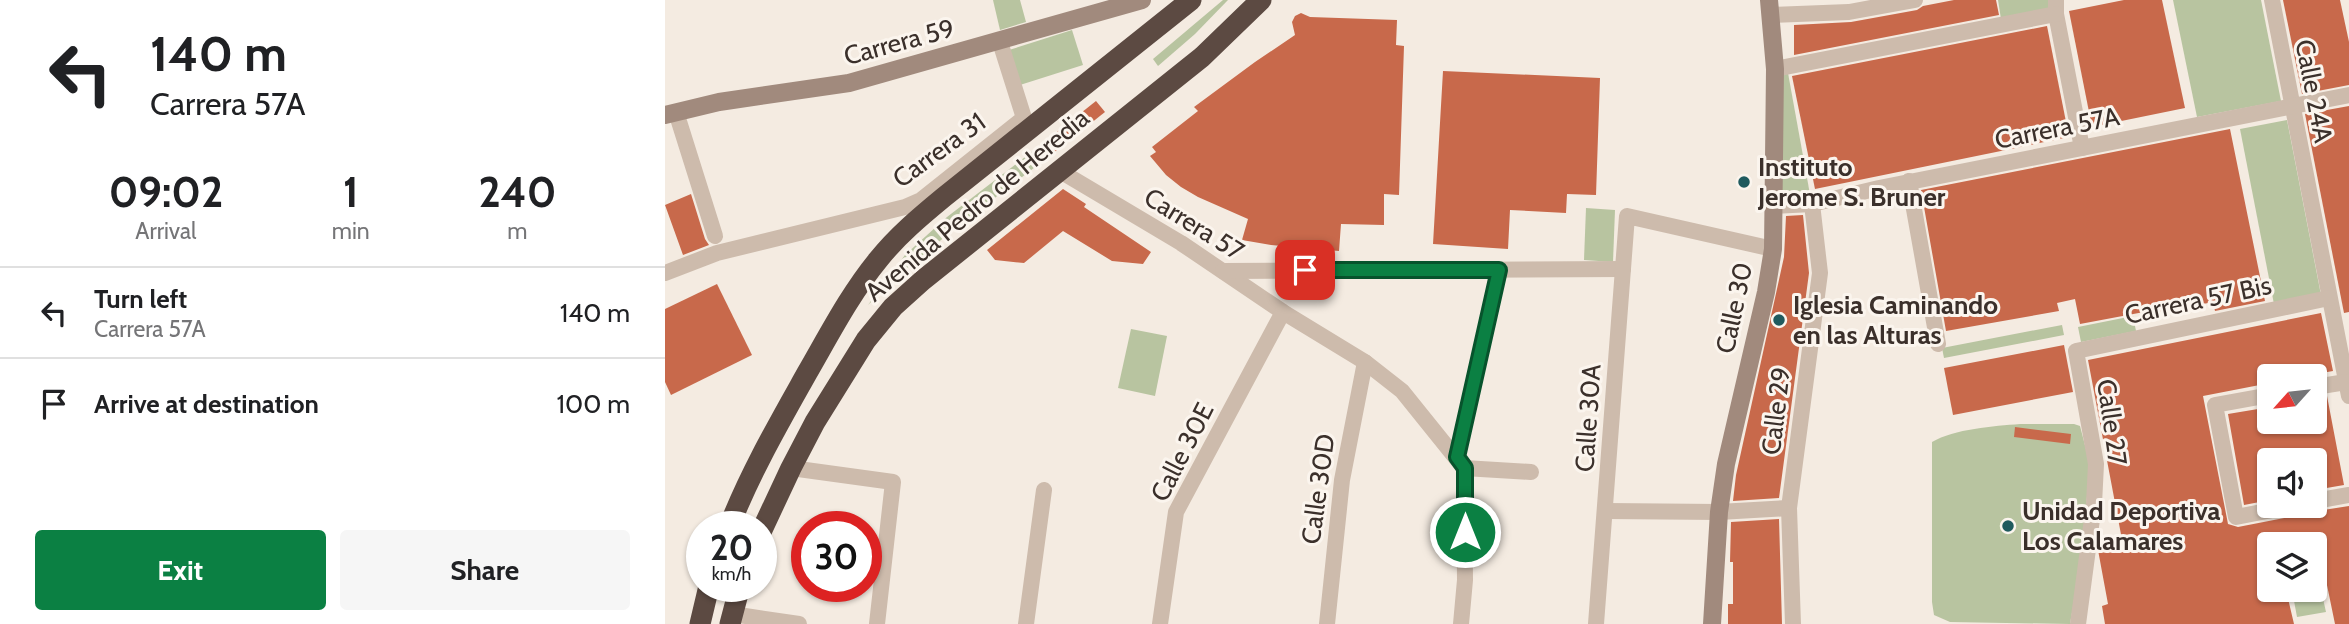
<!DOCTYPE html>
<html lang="en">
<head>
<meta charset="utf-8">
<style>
	:root { --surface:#fff; --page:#f6f6f6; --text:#202124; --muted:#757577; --line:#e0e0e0; --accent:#0b8043 }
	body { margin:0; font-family:Cabin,sans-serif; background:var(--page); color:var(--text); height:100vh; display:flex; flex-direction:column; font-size:26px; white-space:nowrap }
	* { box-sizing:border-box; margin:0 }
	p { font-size:23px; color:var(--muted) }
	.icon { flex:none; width:38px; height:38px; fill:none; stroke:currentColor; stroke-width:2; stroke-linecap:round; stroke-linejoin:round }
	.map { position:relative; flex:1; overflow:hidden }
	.sheet { display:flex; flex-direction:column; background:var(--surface); width:665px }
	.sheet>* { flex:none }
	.banner { background:#fff; color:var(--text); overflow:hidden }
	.needle { width:46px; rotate:243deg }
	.buttons { position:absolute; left:1592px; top:364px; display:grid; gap:14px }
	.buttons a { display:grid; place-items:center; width:70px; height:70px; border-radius:7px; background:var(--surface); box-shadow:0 2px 5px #0004; font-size:35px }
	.speed { position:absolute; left:21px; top:511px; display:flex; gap:14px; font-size:35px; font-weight:700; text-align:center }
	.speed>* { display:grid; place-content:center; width:91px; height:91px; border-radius:50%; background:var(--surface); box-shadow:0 2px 5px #0004; line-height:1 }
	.speed small { font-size:18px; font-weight:400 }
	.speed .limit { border:10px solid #d22; background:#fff; color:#111 }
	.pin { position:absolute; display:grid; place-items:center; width:60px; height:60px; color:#fff; margin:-30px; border-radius:14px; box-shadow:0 4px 10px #0006 }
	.me { position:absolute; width:77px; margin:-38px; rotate:0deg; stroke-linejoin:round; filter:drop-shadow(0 0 5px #0008) }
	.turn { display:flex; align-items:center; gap:24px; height:147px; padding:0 35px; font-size:32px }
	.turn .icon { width:91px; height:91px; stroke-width:2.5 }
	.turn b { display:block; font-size:49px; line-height:60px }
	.eta { display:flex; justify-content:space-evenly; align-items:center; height:119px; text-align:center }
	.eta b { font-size:42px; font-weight:700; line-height:49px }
	.cta { display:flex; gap:14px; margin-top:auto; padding:14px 35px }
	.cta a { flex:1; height:80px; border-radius:7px; background:var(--accent); color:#fff; font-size:28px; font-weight:700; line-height:80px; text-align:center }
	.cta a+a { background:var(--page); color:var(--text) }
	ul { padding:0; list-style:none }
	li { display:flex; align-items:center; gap:21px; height:91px; padding:0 35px; border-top:2px solid var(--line) }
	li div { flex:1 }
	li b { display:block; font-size:26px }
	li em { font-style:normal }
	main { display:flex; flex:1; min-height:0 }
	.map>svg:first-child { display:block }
</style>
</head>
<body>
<main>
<section class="sheet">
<div class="banner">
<div class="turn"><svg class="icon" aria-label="left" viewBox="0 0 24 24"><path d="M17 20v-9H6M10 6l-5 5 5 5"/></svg><div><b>140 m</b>Carrera 57A</div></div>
</div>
<div class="eta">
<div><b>09:02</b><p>Arrival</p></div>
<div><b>1</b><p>min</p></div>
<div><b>240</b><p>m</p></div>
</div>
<ul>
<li><svg class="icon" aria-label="left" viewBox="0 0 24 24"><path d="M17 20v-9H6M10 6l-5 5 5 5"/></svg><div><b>Turn left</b><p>Carrera 57A</p></div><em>140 m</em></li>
<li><svg class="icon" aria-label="arrive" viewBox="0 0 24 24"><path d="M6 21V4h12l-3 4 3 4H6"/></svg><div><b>Arrive at destination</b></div><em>100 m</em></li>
</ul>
<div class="cta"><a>Exit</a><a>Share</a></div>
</section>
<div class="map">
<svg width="1684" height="624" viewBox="0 0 1684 624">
	<rect width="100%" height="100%" fill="#f4ebe1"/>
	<!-- green -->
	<g fill="#b8c4a0">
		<path d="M328,0H355L361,22L335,30Z"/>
		<path d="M558,0H563L530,34L493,66L488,59Z"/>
		<path d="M1333,0H1385L1387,10L1336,19Z"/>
		<path d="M1508,0H1596L1616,101L1532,117Z"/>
		<path d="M407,30L418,65L355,85L344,50Z"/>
		<path d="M1123,73L1146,200L1115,202L1116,74Z"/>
		<path d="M1622,120L1656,295L1609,304L1575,129Z"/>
		<path d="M373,147L382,158C321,205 258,250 203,305L240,255L282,217Z"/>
		<path d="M921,208L950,210L948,262L919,260Z"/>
		<path d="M1468,316L1471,331L1416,342L1413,327Z"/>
		<path d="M1397,325L1399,335L1279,358L1277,348Z"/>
		<path d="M466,329L502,336L490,396L453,388Z"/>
		<path d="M1355,424H1409L1415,426L1423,457V483L1418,549L1405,624L1285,622L1269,615L1267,602V442C1289,429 1329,426 1355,424Z"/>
		<path d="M1650,563L1661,612L1632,617L1627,590H1650Z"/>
	</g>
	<!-- building -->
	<g fill="#c8694b">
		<path d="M1289,0H1331L1334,15L1129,55V25L1186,22L1252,10L1258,6Z"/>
		<path d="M1459,0H1497L1520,108L1427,127L1404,11Z"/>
		<path d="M1618,0H1675L1684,42V85L1637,94Z"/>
		<path d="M636,13L645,17L732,20L731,45L739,46L734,195L719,194V225L676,224L674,251L606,245L577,240L583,219L533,197L516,187L501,175L485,156L491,152L487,147L533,111L529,107L590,62L630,35L627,22L630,16Z"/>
		<path d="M1382,26L1404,137L1150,189L1127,76Z"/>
		<path d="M778,71L935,78L931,195L902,194L901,213L845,210L843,249L768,244Z"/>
		<path d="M431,101L440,112L382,158L373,147Z"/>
		<path d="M1684,106V312L1679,313L1640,114Z"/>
		<path d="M1565,129L1600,301L1550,311L1548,302L1480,316L1479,312L1415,324L1410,299L1392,303L1394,311L1281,331L1256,190Z"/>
		<path d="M398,189L421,204L419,207L486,252L478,264L447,261L398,231L359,263L330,260L322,250Z"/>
		<path d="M26,194L40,239L44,245L18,255L0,205Z"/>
		<path d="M1138,215L1144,273L1114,498L1068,501L1071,475L1119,257L1121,216Z"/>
		<path d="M52,284L87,355L6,395L0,382V309Z"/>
		<path d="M1656,313L1668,371L1640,376H1605V383L1538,396L1563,524L1573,527L1630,516L1635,513L1638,508L1652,511L1684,506V624H1670L1656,556L1650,557V544H1605V590H1621L1629,624H1440L1437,606L1443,604L1433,550L1458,545L1423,360Z"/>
		<path d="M1399,345L1408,392L1288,415L1279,368Z"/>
		<path d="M1662,396L1679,485L1650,490V460H1605V500L1579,505L1563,414L1605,407V422H1650V398Z"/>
		<path d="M1350,427L1406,434L1405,444L1349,437Z"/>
		<path d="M1114,519L1117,624H1063V604H1068V562H1065L1066,522Z"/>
	</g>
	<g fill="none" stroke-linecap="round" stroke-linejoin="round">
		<!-- street -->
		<g stroke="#cdbbac" stroke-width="16">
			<path d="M1391,0V14L1417,148"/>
			<path d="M1607,0L1684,396"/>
			<path d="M1105,15L1184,12L1250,0"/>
			<path d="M1110,69L1391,14"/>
			<path d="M11,112L50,236"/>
			<path d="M395,171L516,243L618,312L700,362L737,391L799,468L800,580L796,624"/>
			<path d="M1244,181L1273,344"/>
			<path d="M1109,206L1147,204L1214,188L1684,95"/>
			<path d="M558,271L958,269"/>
			<path d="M0,273L52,253L240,207L256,200L359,118L335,42"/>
			<path d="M1650,387L1681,382"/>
			<path d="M1605,395L1550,405L1571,517L1628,506"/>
			<path d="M792,457L834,269"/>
			<path d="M126,468L228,482L212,624"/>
			<path d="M799,468L866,472"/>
			<path d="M1650,501L1684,495"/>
			<path d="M941,511L1054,512L1124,508"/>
			<path d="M67,614L134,624"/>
			<path d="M361,624L379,490"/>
			<path d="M495,624L511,512L618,312"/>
			<path d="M662,624L677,480L700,362"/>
			<path d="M931,624L962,216L1108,249"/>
			<path d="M1128,624L1124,508L1155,273L1147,204"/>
			<path d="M1413,624L1429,504L1431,464L1411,351L1664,298"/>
		</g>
		<!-- secondary -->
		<g stroke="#a18a7d" stroke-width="18">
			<path d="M0,115L54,102L184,83L477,0"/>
			<path d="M1047,624L1054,512L1061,464L1101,292L1108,249L1110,69L1104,0"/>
		</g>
		<!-- highway -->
		<g stroke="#5c4a42" stroke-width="21">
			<path d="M64,527C85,473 114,423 142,373C164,335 185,294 213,260C232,236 256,216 279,197L526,0"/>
			<path d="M96,532L126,468L150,422L201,340L228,307L258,280L537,57L596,0"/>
			<path d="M35,624L44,586"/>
			<path d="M65,624L75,586"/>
		</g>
	</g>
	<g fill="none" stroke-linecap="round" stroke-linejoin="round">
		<defs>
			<path id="route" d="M640,270H834L792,457L800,468V532"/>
		</defs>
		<!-- route casing -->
		<use href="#route" stroke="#07532c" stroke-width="18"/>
		<!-- route -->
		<use href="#route" stroke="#0b8043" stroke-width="12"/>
	</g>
	<!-- markers -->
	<g fill="#1f5a5e" stroke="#fbf5ee" stroke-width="2.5">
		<circle cx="1079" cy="182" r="7"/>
		<circle cx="1114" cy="320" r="7"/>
		<circle cx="1343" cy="526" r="7"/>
	</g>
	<g text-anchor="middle" stroke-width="6" stroke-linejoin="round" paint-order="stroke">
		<!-- street labels -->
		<g font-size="26" fill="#3b302b" stroke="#fbf5ee">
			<text transform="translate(234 42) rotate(-15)" y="9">Carrera 59</text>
			<text transform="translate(1649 91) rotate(79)" y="9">Calle 24A</text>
			<text transform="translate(1392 128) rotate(-11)" y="9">Carrera 57A</text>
			<text transform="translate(274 150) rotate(-36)" y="9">Carrera 31</text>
			<text transform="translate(312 205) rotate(-40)" y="9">Avenida Pedro de Heredia</text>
			<text transform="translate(529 224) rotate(32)" y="9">Carrera 57</text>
			<text transform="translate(1533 300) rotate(-12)" y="9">Carrera 57 Bis</text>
			<text transform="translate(1069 308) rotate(-78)" y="9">Calle 30</text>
			<text transform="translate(1111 411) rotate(-83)" y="9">Calle 29</text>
			<text transform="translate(923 418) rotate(-86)" y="9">Calle 30A</text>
			<text transform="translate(1447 422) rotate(82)" y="9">Calle 27</text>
			<text transform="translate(517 452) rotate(-63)" y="9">Calle 30E</text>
			<text transform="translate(653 489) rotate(-82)" y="9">Calle 30D</text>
		</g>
		<!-- poi labels -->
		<g font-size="26" font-weight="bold" fill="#3b302b" stroke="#fbf5ee" text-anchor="start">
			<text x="1093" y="176">Instituto<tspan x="1093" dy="30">Jerome S. Bruner</tspan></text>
			<text x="1128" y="314">Iglesia Caminando<tspan x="1128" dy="30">en las Alturas</tspan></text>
			<text x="1357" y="520">Unidad Deportiva<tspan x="1357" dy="30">Los Calamares</tspan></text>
		</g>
	</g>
</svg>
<div class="buttons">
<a><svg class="needle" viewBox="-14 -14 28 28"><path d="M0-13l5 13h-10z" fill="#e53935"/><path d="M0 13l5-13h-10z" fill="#757577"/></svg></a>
<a><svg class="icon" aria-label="sound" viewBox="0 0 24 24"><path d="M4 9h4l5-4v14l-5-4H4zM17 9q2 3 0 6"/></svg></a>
<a><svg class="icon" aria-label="layers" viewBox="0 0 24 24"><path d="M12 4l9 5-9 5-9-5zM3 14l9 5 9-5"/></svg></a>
</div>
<div class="speed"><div>20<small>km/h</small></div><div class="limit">30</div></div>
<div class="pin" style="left:640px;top:270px;background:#d93025"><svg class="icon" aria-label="arrive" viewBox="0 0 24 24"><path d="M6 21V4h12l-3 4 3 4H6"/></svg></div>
<svg class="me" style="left:800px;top:532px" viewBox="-20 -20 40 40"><circle r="17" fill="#0b8043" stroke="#fff" stroke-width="3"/><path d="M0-11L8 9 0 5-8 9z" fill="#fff"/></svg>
</div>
</main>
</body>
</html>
